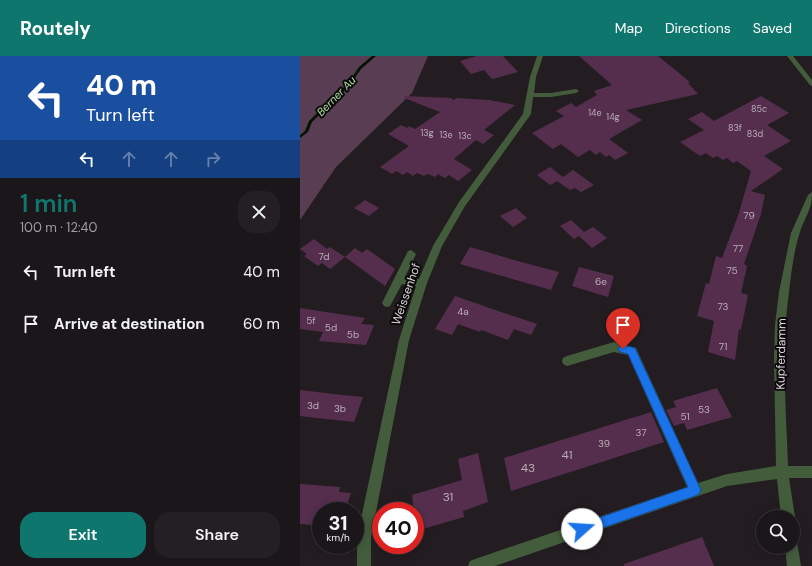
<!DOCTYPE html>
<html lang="en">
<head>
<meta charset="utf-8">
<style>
	:root { --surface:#1a161a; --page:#231f23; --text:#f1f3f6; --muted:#9f9fa2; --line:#383539; --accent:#0f766e }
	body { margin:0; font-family:"DM Sans",sans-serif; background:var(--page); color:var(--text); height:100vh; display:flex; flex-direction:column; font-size:15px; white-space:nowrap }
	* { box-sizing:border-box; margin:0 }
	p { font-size:13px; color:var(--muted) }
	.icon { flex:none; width:22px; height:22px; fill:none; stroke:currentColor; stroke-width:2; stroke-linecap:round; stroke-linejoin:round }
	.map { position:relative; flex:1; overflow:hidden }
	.panel { display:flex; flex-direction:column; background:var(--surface); width:300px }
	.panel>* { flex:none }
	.guide { background:#1a4fa0; color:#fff; overflow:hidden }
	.buttons { position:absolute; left:456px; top:454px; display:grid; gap:8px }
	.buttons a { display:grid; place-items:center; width:44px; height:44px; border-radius:50%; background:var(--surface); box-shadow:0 2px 10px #0003,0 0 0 1px var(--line); font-size:20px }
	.speed { position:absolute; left:12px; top:446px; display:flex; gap:8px; font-size:20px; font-weight:700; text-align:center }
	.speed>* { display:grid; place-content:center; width:52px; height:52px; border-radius:50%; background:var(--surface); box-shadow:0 2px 10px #0003,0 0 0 1px var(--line); line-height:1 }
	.speed small { font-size:10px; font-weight:400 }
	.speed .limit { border:6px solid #d22; background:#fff; color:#111 }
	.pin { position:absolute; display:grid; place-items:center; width:34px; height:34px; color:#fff; margin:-41px -17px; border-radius:50% 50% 50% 0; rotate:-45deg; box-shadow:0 0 4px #0007 }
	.pin .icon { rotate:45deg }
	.me { position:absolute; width:44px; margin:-22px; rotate:71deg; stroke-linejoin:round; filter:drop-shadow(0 0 3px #0008) }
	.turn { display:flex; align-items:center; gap:14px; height:84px; padding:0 20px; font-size:18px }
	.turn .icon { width:52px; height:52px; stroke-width:2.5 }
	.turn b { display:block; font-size:28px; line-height:34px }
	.lanes { display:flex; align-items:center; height:38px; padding:0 20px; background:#0003; justify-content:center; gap:20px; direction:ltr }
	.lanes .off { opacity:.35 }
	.round { display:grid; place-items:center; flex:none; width:42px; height:42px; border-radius:16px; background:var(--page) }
	.headline { display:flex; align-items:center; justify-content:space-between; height:68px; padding:0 20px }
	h1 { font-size:24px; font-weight:600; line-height:30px; color:var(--accent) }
	.primary-button { display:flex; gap:8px; margin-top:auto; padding:8px 20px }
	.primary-button a { flex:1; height:46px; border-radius:16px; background:var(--accent); color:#fff; font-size:16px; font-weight:600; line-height:46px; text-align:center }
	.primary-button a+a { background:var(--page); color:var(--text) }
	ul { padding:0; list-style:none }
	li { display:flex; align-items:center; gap:12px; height:52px; padding:0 20px }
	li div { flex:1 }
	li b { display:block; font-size:15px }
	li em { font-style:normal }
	header { display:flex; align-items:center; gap:24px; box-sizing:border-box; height:56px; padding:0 20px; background:var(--accent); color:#fff }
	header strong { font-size:19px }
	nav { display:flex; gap:22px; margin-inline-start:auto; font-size:14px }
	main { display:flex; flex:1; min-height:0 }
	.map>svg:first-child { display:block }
</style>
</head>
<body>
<header>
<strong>Routely</strong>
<nav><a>Map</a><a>Directions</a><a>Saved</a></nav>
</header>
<main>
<section class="panel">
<div class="guide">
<div class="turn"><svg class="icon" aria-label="left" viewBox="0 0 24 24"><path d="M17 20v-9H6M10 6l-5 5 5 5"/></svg><div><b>40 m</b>Turn left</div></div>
<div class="lanes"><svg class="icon" aria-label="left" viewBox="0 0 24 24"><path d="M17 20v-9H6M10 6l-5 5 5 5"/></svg><svg class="icon off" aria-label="ahead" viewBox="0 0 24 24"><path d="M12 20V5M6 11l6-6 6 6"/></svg><svg class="icon off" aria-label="ahead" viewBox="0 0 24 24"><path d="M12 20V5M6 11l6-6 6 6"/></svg><svg class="icon off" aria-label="right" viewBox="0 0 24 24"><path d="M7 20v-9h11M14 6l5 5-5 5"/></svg></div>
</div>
<div class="headline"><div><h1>1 min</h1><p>100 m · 12:40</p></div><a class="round"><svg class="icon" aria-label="close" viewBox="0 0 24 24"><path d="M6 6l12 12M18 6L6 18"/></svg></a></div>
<ul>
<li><svg class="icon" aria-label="left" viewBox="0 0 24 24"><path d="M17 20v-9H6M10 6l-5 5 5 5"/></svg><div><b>Turn left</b></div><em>40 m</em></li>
<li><svg class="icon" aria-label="arrive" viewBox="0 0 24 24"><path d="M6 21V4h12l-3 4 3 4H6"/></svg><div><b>Arrive at destination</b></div><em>60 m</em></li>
</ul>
<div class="primary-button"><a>Exit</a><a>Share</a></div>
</section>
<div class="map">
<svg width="512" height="510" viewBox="0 0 512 510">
	<rect width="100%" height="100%" fill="#231d22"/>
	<!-- green -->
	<path fill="#583d53" d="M0,0H128L112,37L36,111L0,164Z"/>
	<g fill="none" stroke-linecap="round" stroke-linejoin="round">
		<!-- stream -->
		<path fill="#021500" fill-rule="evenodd" d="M72,0H76L61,13L50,29L12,66L8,76L0,82V79L5,75L9,65L48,27L59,11Z"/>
	</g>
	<!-- building -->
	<g fill="#552e4e">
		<path d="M177,0H203L218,16L192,23L184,14L171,18L160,5Z"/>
		<path d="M279,0H358L390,26L388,27L398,38L326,54L342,64L309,83L328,97L315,104L309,99L306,101L300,96L296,99L290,94L278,101L261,88L253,93L232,77L264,60L256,55L271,47L276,51L297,39L294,35L312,29Z"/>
		<path d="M104,40L151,42L154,44L156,42L189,44L215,49L184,74L194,79L183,88L176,84L154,103L172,114L158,125L149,119L145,122L138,118L135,121L128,118L124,120L117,117L113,120L107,116L103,119L96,115L92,118L80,111L109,90L88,78L101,69L107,72L109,70L115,73L140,56L104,42Z"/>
		<path d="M461,40L489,57L467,69L491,85L464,100L483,113L451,135L465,139L461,158L444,208L447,210L441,237L448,239L441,274L439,273L435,304L408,296L414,265L397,260L406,227L409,228L416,200L422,202L438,160L451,115L437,105L433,107L427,102L423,104L417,100L413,102L406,97L400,100L380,86L404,74L388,63L402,56L414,65Z"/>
		<path d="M250,111L263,121L273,114L294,129L281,136L275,132L270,134L257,125L250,129L237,119Z"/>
		<path d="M65,144L79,152L69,160L54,152Z"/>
		<path d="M216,152L227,162L213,171L200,160Z"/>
		<path d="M271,164L284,176L293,171L307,182L292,192L279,180L274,183L260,170Z"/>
		<path d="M14,183L27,193L30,191L45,201L55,192L62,197L67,193L95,213L85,230L45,201L30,213L22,207L18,210L4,200L7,198L0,193Z"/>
		<path d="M170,191L221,206L259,216L251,234L160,208Z"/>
		<path d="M279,211L314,220L308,241L272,230Z"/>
		<path d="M155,240L201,256L237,268L231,279L214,273L208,284L181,274L180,276L158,268L152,279L135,273Z"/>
		<path d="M0,252L65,262L61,268L74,269L66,289L19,285L23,276L0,273Z"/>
		<path d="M417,332L432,361L387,374L384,367L374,370L366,354L376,351L373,345Z"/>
		<path d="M0,334L42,339L63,341L54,366L17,362L0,360Z"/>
		<path d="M351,356L364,386L211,435L204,402Z"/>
		<path d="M178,397L188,446L163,455L164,461L116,475L112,439L162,424L158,403Z"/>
		<path d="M0,428L40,431L39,436L51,437L45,455H21V470L0,468Z"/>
		<path d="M402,481L414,510H324V508Z"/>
	</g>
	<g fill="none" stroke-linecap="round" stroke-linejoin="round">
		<!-- minor -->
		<g fill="#435d3c" fill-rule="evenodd">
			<path d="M237,0H243L236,21L234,37H251L276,33L279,35L276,37L251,41H233L231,58L165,150L142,190L127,227L109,284L71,482V510H57V482L69,425L99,284L116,230L102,228L90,250L87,251L84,250L82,247L108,195L111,194L116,198L105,221L119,223L133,190L159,146L223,58L230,21Z"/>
			<path d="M487,0H493L512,24V30L510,29Z"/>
			<path d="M512,136C512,155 505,160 500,176C494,193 491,219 489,236C481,293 486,352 488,410H512V422H489L495,461L493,465V461H481L477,423L427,430L195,510H168L170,505L175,503L387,431L328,299L314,296L267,310L263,308L262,305L263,302L267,300L314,286L336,292L398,427L427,418L476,410L474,303L475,269L479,236L491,177L508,139Z"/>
			<path d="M493,485L497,486L501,510H487L485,491H493Z"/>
		</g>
	</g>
	<!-- route -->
	<path fill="#1a73e8" stroke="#114b97" d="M323,289L335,292L401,434L399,438L395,440L282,479L278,477L276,473L278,469L388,431L328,298L320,296L318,293L320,290Z"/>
	<g text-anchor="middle" stroke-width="4" stroke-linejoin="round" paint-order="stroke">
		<!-- far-number labels -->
		<g font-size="9" fill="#baadb7">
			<text x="459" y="56">85c</text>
			<text x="295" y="60">14e</text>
			<text x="313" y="64">14g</text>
			<text x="435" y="75">83f</text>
			<text x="127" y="80">13g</text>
			<text x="455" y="81">83d</text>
			<text x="146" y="82">13e</text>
			<text x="165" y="83">13c</text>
		</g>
		<!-- number labels -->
		<g font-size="10" fill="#baadb7">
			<text x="449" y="163">79</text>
			<text x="438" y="196">77</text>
			<text x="24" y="204">7d</text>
			<text x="432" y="218">75</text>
			<text x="301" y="229">6e</text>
			<text x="423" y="254">73</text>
			<text x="163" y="259">4a</text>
			<text x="11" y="268">5f</text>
			<text x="31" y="275">5d</text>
			<text x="53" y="282">5b</text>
			<text x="423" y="294">71</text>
			<text x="13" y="353">3d</text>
			<text x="40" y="356">3b</text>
			<text x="404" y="357">53</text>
			<text x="385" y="364">51</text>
			<text x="341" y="380">37</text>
			<text x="304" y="391">39</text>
		</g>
		<!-- far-water labels -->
		<g font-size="11" font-style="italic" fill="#b2e6a3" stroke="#0b080a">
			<text transform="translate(36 40) rotate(-46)" y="4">Berner Au</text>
		</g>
		<!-- street labels -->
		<g font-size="12" fill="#dbd7da" stroke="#0b080a">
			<text transform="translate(106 238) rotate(-71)" y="4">Weissenhof</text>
			<text transform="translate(481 298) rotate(-89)" y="4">Kupferdamm</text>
		</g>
		<!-- near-number labels -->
		<g font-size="12" fill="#baadb7">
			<text x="267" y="403">41</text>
			<text x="228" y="416">43</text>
			<text x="148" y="445">31</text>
		</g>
	</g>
</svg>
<div class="buttons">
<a><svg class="icon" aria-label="search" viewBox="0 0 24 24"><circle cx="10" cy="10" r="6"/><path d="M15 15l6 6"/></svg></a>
</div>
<div class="speed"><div>31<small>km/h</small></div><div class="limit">40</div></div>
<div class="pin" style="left:323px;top:293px;background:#d93025"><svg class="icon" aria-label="arrive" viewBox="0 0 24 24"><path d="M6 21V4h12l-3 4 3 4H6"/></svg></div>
<svg class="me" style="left:282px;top:473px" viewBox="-20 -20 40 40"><circle r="19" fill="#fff"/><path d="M0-13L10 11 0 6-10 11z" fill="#1a73e8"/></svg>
</div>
</main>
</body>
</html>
